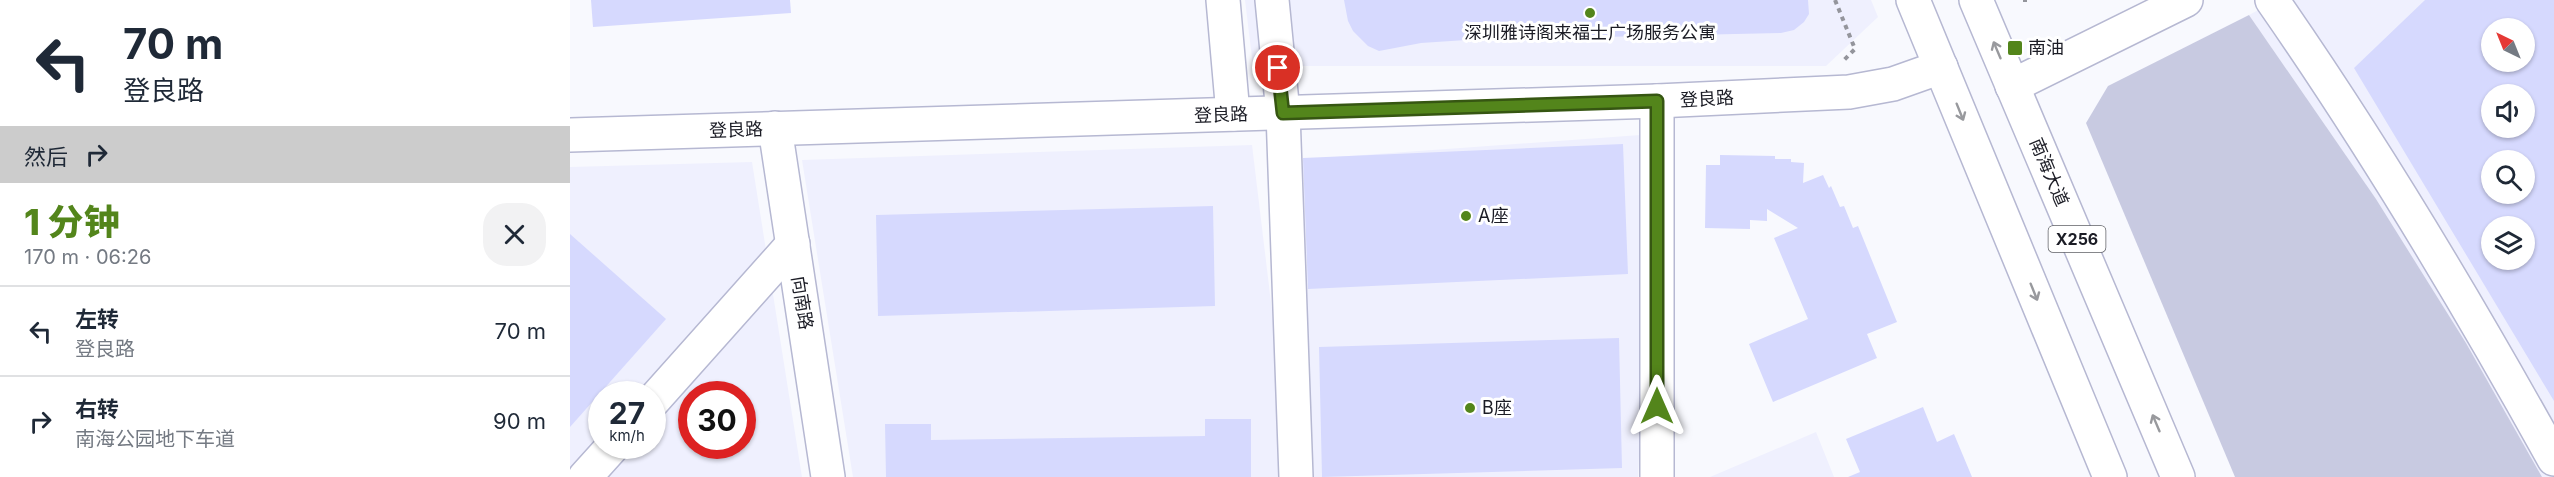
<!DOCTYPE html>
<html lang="zh">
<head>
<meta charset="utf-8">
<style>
	:root { --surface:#fff; --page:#f2f2f3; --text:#1f2937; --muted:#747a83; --line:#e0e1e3; --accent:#53851b }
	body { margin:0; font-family:Inter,"Noto Sans SC",sans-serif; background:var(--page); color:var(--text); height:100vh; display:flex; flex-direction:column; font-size:22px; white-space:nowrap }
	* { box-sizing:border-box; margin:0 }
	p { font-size:20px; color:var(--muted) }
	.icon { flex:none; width:33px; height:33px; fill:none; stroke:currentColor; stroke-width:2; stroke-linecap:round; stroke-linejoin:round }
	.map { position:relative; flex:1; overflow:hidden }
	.sheet { display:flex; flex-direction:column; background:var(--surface); width:570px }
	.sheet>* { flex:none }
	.guide { background:#fff; color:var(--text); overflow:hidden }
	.needle { width:39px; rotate:317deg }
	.controls { position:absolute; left:1911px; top:18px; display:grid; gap:12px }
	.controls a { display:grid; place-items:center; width:54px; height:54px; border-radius:50%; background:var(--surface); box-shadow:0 2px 4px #0004; font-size:30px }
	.speed { position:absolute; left:18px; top:381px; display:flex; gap:12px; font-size:30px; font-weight:700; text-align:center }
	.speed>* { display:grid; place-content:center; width:78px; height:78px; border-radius:50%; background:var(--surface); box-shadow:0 2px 4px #0004; line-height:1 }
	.speed small { font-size:15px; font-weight:400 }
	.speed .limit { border:9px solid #d22; background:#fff; color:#111 }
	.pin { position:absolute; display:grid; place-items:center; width:51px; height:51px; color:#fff; margin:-26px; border:3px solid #fff; border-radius:50%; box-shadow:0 2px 6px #0007 }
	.me { position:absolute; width:66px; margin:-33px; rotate:0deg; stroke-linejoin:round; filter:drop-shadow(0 0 4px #0008) }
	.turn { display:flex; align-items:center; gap:21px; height:126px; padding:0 24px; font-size:27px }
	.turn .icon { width:78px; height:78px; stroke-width:2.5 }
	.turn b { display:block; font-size:42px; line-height:51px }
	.then { display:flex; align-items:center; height:57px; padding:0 24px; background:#0003; gap:12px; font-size:22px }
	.round { display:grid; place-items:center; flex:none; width:63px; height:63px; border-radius:24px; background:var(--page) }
	.headline { display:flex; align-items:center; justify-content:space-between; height:102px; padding:0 24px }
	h1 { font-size:36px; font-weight:800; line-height:45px; color:var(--accent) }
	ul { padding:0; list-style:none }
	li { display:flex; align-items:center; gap:18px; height:90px; padding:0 24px; border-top:2px solid var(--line) }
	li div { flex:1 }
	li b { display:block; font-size:22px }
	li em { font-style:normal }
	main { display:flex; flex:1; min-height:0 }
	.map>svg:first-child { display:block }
</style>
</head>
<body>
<main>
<section class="sheet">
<div class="guide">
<div class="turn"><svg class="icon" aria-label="left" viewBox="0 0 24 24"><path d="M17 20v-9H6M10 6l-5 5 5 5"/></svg><div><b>70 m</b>登良路</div></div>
<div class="then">然后<svg class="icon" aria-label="right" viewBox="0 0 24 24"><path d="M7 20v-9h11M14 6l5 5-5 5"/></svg></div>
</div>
<div class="headline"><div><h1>1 分钟</h1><p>170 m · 06:26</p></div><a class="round"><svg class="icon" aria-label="close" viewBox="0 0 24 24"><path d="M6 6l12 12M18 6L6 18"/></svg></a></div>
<ul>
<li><svg class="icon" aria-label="left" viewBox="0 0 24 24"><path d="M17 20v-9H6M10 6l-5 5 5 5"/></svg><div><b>左转</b><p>登良路</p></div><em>70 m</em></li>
<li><svg class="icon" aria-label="right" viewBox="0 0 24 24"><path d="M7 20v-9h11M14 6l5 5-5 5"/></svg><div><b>右转</b><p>南海公园地下车道</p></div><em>90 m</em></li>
</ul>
</section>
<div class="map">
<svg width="1984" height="477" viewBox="0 0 1984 477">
	<rect width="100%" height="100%" fill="#f8f9fe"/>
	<!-- built -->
	<g fill="#eff0fe" fill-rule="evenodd">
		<path d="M675,0H1301L1308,17L1256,66H683Z"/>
		<path d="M1707,0H1984V477H1972L1896,343L1806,199L1679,15ZM1922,28H1954V62H1922ZM1922,94H1954V128H1922ZM1922,160H1954V194H1922ZM1922,226H1954V260H1922Z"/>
		<path d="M1084,134L1068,477H741L724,160Z"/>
		<path d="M682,145L722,477H283L232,160Z"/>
		<path d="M182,162L232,477H0V167ZM32,394H82V446H32ZM122,394H172V446H122Z"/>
		<path d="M1246,432L1264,477H1140Z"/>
	</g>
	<!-- green -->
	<path fill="#c8cae1" d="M1679,15L1806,199L1896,343L1972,477H1665L1516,123L1538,86Z"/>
	<!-- building -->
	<g fill="#d6d9fe" fill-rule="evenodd">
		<path d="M21,0H220L221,13L23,27Z"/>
		<path d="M774,0H1238L1239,14L1234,22L1224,30L1211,33L896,40L851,43L809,51L798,46L783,31L778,21Z"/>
		<path d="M1855,0H1984V401L1784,68ZM1922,28H1954V62H1922ZM1922,94H1954V128H1922ZM1922,160H1954V194H1922ZM1922,226H1954V260H1922Z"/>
		<path d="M1053,144L1058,274L738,289L733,158Z"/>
		<path d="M1150,155L1205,156V159H1221V162L1234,163L1233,183L1253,175L1259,188L1261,186L1270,207L1274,206L1283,228L1288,226L1327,322L1297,334L1307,358L1203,402L1179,344L1238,319L1204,238L1228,228L1197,209V221L1180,220V229L1135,228L1136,165H1150Z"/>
		<path d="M643,206L645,306L308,316L306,215Z"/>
		<path d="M0,234L96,319L0,427Z"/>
		<path d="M1049,338L1052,468L752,477L749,347Z"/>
		<path d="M1353,407L1367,442L1384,434L1402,477H1278L1290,472L1276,439Z"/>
		<path d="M635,419H681V477H316L315,424H361V440L635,436Z"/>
	</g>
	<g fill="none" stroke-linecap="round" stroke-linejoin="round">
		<defs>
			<g id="minor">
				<path d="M653,0L663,114"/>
				<path d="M702,0L713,113L726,477"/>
				<path d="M1702,0C1805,148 1897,302 1984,459"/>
				<path d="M1442,86L1616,0"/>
				<path d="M1087,101V477"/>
				<path d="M205,128L258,477"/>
				<path d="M82,402L223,244"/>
				<path d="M15,477L43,446"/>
			</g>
			<g id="major">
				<path d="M1343,0L1540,477"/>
				<path d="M1406,0L1608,477"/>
				<path d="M0,135L1087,101L1279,92L1323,84L1371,67"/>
			</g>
		</defs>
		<!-- minor casing -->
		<use href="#minor" stroke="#b6b8d2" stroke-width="36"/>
		<!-- major casing -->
		<use href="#major" stroke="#b6b8d2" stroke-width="36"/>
		<!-- path -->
		<g stroke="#94959c" stroke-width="4" stroke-dasharray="4.5 4.5" stroke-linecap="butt">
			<path d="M1265,0L1285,49L1272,62"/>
			<path d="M1453,0H1457"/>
		</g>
		<!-- minor -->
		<use href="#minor" stroke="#fff" stroke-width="33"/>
		<!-- major -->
		<use href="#major" stroke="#fff" stroke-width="33"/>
	</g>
	<!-- one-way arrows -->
	<defs><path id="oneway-shaft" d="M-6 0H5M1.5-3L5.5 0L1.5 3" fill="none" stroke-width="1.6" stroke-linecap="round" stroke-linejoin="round" transform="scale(1.5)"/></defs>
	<g stroke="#98999d">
		<use href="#oneway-shaft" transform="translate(1427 50) rotate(-113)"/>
		<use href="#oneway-shaft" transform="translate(1390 112) rotate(68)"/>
		<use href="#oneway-shaft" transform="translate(1464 292) rotate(68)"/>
		<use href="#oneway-shaft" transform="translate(1586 423) rotate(-113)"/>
	</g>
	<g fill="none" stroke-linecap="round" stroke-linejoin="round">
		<defs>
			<path id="route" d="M708,68L713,113L1087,101V406"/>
		</defs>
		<!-- route casing -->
		<use href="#route" stroke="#365612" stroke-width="15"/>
		<!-- route -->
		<use href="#route" stroke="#53851b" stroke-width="10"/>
	</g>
	<!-- markers -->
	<g fill="#53851b" stroke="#fff" stroke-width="2">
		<circle cx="1020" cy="13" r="6"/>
		<rect x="1437" y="40" width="16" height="16" rx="3"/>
		<circle cx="896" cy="216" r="6"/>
		<circle cx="900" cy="408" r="6"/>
	</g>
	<g text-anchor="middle" stroke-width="6" stroke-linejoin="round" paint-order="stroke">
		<!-- shield labels -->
		<rect fill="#fff" stroke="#5f6066" stroke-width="1.5" x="1478.5" y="226" width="57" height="26" rx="4.5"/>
		<g font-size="16" font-weight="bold" fill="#1b1c25">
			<text x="1507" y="245">X256</text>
		</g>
		<!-- poi labels -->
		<g font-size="18" fill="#1b1c25" stroke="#fff" text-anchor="start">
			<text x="1020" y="39" text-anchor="middle">深圳雅诗阁来福士广场服务公寓</text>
			<text x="1458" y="54">南油</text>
			<text x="908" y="222">A座</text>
			<text x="912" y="414">B座</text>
		</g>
		<!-- street labels -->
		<g font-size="18" fill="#1b1c25" stroke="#fff">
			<text transform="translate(1137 99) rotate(-3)" y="6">登良路</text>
			<text transform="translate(651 115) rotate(-2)" y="6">登良路</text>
			<text transform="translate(166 130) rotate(-2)" y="6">登良路</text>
			<text transform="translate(1479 172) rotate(67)" y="6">南海大道</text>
			<text transform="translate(232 303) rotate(81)" y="6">向南路</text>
		</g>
	</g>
</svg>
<div class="controls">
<a><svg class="needle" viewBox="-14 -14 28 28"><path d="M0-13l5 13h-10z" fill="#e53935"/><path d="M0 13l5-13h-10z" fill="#747a83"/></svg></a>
<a><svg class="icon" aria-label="sound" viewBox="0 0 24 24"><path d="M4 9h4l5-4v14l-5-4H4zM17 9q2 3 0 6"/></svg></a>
<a><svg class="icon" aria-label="search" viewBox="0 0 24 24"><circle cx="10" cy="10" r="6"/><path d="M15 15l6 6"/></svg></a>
<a><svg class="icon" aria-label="layers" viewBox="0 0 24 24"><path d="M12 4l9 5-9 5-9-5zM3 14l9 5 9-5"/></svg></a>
</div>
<div class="speed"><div>27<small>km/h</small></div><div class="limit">30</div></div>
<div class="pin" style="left:708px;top:68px;background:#d93025"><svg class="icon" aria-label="arrive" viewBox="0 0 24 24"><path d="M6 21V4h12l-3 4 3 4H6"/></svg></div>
<svg class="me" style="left:1087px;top:406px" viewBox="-20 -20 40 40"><path d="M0-17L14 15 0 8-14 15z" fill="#53851b" stroke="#fff" stroke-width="4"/></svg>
</div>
</main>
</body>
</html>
